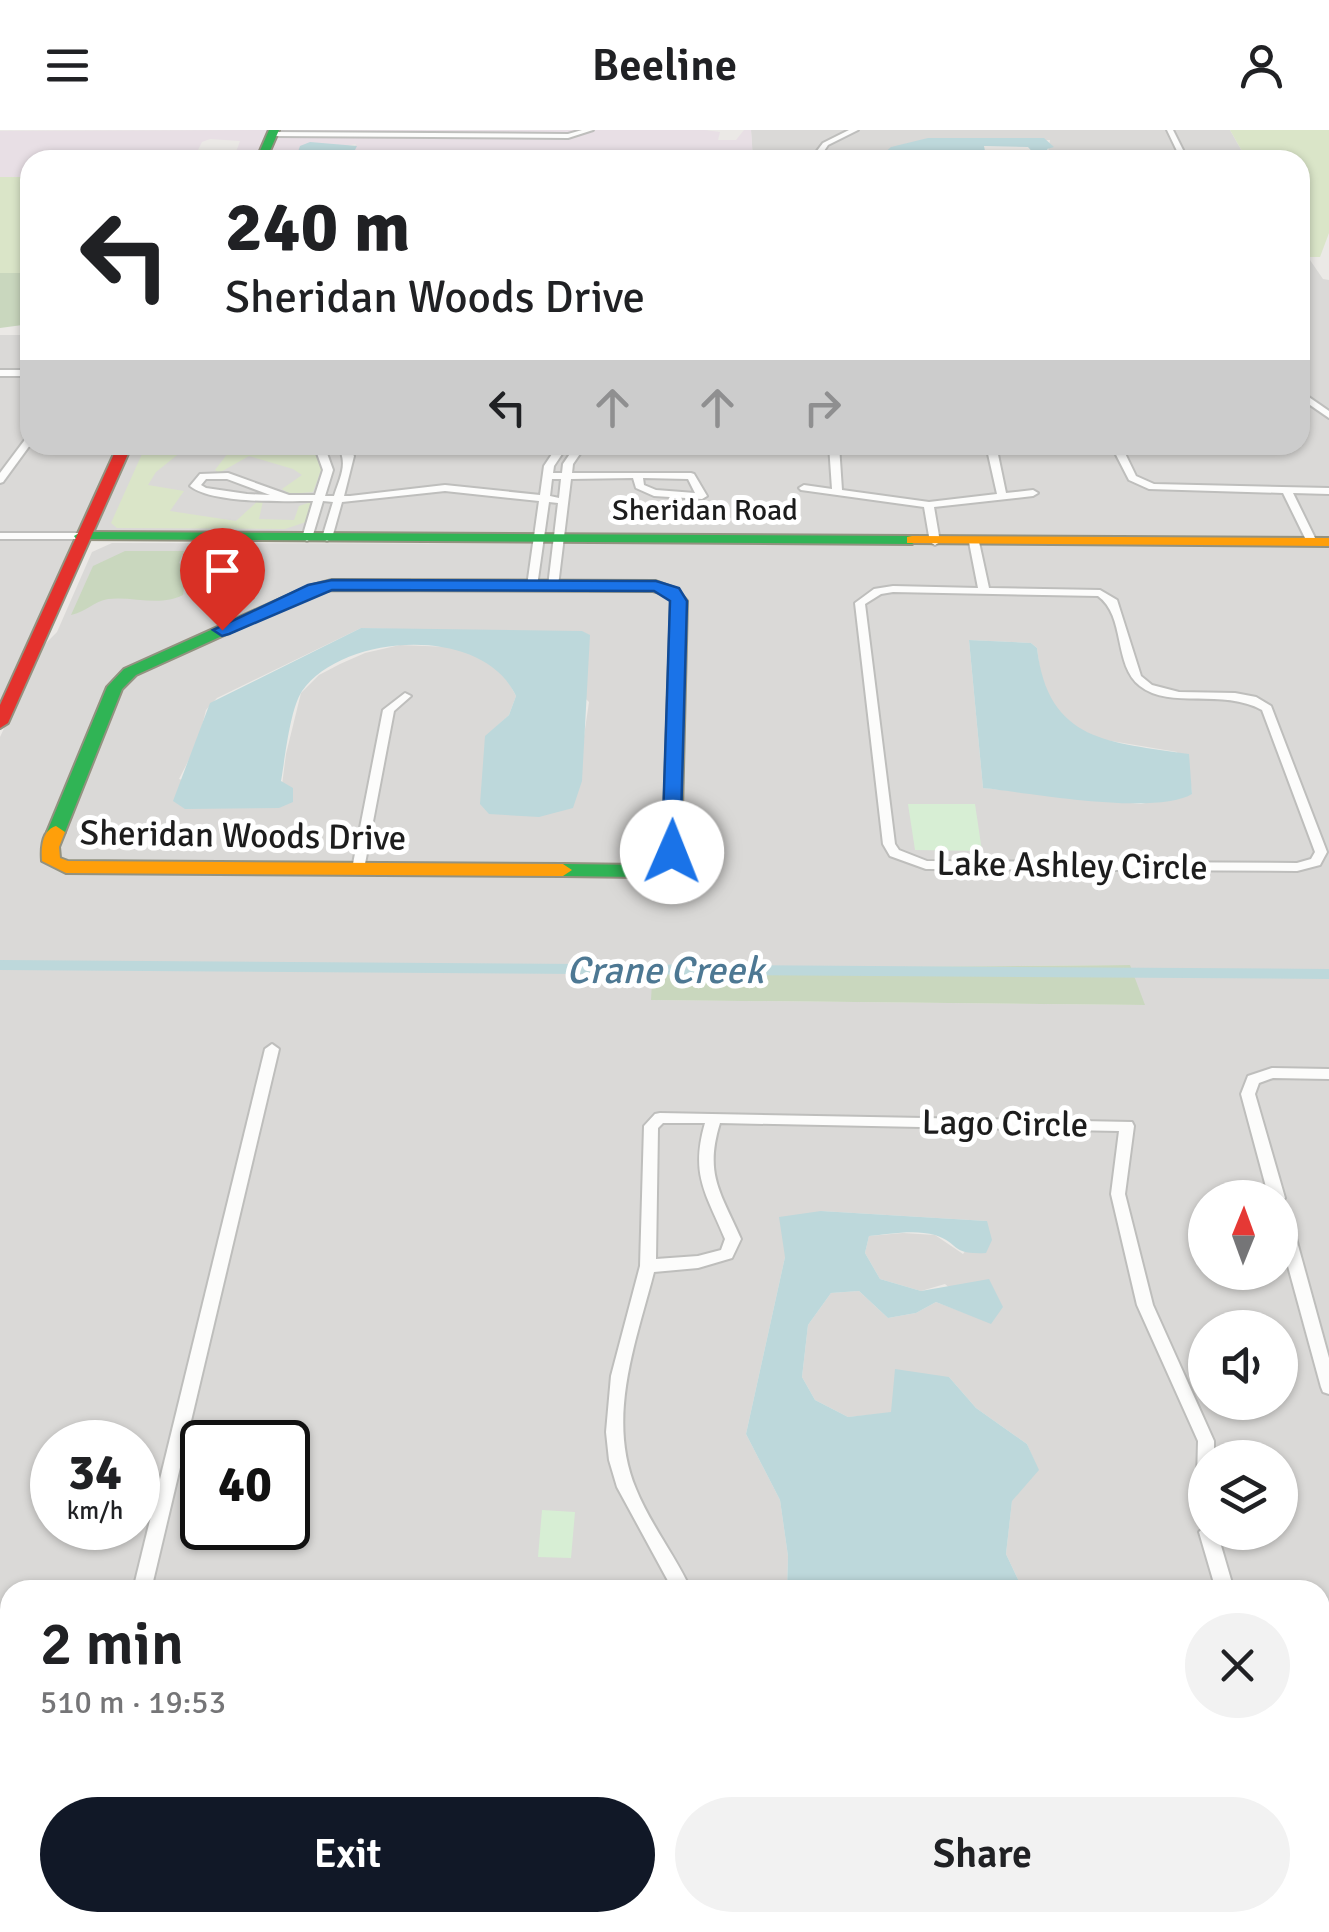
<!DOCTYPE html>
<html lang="en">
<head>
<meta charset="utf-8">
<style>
	:root { --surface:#fff; --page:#f2f2f2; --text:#202124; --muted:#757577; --accent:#111827 }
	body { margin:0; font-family:Signika,sans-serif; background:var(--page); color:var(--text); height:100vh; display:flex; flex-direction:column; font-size:38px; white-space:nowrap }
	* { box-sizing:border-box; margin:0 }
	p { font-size:32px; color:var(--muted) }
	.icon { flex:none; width:55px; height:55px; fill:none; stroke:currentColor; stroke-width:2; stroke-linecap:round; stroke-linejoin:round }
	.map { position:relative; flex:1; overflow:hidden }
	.side { position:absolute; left:0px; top:1450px; width:1330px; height:352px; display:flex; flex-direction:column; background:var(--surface); border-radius:30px 30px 0 0; box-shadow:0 2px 8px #0004 }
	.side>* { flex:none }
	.hud { position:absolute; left:20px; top:20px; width:1290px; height:305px; border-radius:30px; box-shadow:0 2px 8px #0004; background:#fff; color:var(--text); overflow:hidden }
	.needle { width:65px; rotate:1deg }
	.tools { position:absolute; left:1188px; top:1050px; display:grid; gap:20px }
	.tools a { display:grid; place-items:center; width:110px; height:110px; border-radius:50%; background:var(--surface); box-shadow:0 2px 8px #0004; font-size:50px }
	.speed { position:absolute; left:30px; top:1290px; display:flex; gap:20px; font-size:50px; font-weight:700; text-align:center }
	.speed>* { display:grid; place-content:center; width:130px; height:130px; border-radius:50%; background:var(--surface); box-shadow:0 2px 8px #0004; line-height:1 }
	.speed small { font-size:25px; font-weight:400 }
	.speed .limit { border:5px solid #111; border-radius:15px; background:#fff; color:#111 }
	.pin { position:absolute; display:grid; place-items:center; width:85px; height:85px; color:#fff; margin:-102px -42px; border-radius:50% 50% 50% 0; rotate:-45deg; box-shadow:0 0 10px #0007 }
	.pin .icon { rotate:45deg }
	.me { position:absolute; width:110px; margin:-55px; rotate:1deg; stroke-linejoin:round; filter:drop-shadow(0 0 8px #0008) }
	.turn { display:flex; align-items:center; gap:35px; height:210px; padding:0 40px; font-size:45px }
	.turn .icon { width:130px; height:130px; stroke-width:2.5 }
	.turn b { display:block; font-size:70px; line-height:85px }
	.lanes { display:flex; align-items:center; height:95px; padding:0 40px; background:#0003; justify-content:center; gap:50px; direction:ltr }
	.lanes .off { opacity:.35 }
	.round { display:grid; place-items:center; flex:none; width:105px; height:105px; border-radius:52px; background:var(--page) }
	.summary { display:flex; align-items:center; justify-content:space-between; height:170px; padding:0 40px }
	h1 { font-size:60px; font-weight:600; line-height:75px }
	.cta { display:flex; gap:20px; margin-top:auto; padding:20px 40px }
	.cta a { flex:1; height:115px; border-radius:60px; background:var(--accent); color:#fff; font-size:40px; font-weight:600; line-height:115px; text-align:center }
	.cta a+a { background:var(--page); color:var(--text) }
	header { display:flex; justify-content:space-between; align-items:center; height:130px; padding:0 40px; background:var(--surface); font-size:45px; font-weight:600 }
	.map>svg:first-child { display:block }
</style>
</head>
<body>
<header><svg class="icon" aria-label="menu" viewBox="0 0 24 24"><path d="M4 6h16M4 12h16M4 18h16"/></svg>Beeline<svg class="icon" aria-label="person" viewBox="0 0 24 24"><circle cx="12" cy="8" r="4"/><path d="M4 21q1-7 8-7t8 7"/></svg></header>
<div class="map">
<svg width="1329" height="1802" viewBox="0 0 1329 1802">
	<rect width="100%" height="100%" fill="#ebe9e6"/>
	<!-- residential -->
	<g fill="#dad9d7" fill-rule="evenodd">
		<path d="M751,0H1230L1247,30H1047L1050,10L884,22L876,30H753Z"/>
		<path d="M1300,127L1310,130L1323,149L1329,150V409L88,403L130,315H1202L1227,323L1302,317L1297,315Z"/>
		<path d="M0,205H30V315H119L0,578Z"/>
		<path d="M112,413L1329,415V1802H0V607L42,517L57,502L92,422ZM361,498L519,503L589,572L584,606L485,607L509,585L516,566L504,544L474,523L450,517L400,515L365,523L340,534L319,545L301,563L286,624L279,678L179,649L198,612L206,580L217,568ZM969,510L1031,513L1037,518L1040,542L1052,574L1070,594L1099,609L1177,622L1190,646L1192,664L1141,674L983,658ZM654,835L779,838L1129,835L1144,875L652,870ZM1205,1068H1280V1142H1205ZM821,1081L987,1091L963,1124L935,1105L903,1103L869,1106L865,1123L880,1149L921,1161L945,1154L991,1193L936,1172L916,1183L888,1188L859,1161L831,1163L808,1195L802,1247L815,1270L848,1287L891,1283L949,1247L976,1278L1027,1314L1038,1340L1012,1370L1006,1424L1023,1460H1320V1792H10V1460H787L788,1426L780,1370L746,1304L785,1127ZM1205,1198H1280V1272H1205ZM52,1312H138V1398H52ZM202,1312H288V1398H202ZM1205,1328H1280V1402H1205Z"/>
	</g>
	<!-- industrial -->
	<g fill="#e8dfe5">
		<path d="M270,0L257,30H233L240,11L210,9L202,12L193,30H30V47H0V1Z"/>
		<path d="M278,0H705L720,2L718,10H736L744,0H751L753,30H350L356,14L295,26V30H265Z"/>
	</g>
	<!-- grass -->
	<g fill="#dae5c8">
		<path d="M1230,0H1329V103L1320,127H1300V30H1247Z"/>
		<rect x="0" y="47" width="30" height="96"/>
		<path d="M146,315H268L270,323L318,324L324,332L313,362L290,364L282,359L302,345L293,339L249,326L219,343L215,340L228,323L181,322L156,342L148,355L184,361L170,381L236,391L260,369L263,371L259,389L294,390L299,376L311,372L306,392L285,399L117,398L111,393Z"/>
	</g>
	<!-- forest -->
	<g fill="#c9d7be">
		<path d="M0,143H30V194L0,198Z"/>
		<path d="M125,421H184L179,433L187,438L183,465C160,477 133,466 108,469C94,471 86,482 71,485L93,436Z"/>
		<path d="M653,835L779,838L1130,835L1145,875L651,870Z"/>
	</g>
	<!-- park -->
	<g fill="#d7eed4">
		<path d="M908,674H975L982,721L915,720Z"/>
		<path d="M542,1380L575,1382L571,1428L538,1427Z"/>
	</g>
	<!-- water -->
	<g fill="#bdd8db">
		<path d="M928,8H1044L1054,17L1047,19L1049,23L1045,28L1037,27L1028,17L984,16L986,26L978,30H876L891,17Z"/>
		<path d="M310,12L357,16L350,30H295L300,16Z"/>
		<path d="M361,498L582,501L590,505L582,651L573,678L539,687L489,684L480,674L485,606L509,585L516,566C483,494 343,503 302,561C290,579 285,629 281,651L293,658V672L279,678L185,679L173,671L210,573Z"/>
		<path d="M969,510L1031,513L1037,518C1048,613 1110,612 1189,624L1192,664C1155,686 1031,663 983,658Z"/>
		<path d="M821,1081L987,1091L992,1110L986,1123C950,1125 960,1113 935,1105C915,1099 888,1104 869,1106L865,1123L880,1149L921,1161L989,1149L1003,1177L991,1194L936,1172L916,1183L888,1188L859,1161L831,1163L808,1195L802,1247L815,1270L848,1287L891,1282L895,1239L949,1247L976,1278L1027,1314L1039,1340L1012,1371L1006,1424L1023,1460H787L788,1426L780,1370L746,1304L785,1127L779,1087Z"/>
	</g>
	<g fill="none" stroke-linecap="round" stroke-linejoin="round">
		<!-- canal -->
		<path fill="#bdd8db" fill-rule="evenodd" d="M0,830L1329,839V849L0,840Z"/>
		<defs>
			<g id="street">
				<path d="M582,0H593L568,8L272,6L269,4L272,2L568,4Z"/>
				<path d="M849,0H858L828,15L818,30H810L823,13Z"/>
				<path d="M1167,0H1173L1188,30H1182L1181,27L1110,30L1102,28L1106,26L1178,23Z"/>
				<rect x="0" y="240" width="30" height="6"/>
				<path d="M1300,261L1329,281V288L1300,268Z"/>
				<path d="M30,306V315L3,352L0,353V343L27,307Z"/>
				<path d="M314,315H324L333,340L325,366H334C340,347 349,333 337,315H347L354,326L344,366H350L445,355L540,365L544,336L558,315H568L554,336L553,343H562L563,334L576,315H586L573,334L572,343H691L694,344L707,366L702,369L654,366L636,358L633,348L571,349L558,456L553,459L548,456L558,373L549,372L537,456L532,459L527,456L539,371L445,361L342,372L332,408L327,411L322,408L333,372L323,371L312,408L307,411L302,408L313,371C283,371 213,374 190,356L200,344L228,343L289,365H315L323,340ZM643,348L688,349L695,363L656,360L644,355ZM206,349H227L270,365L247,364L206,358L201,355ZM552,349H561L559,368L550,366Z"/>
				<path d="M829,315H839L842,360L929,372L997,364L986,315H996L1006,363L1033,360L1038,363L1033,366L934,377L940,412L935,415L930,412L924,377L801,360L799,358L804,355L832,359Z"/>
				<path d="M1111,315H1121L1136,346L1154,354L1329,358V364L1293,363L1317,412L1308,414L1283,363L1149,359L1129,350Z"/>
				<path d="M0,403H81L86,406L81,409H0Z"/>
				<path d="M974,409L979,412L989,458L1100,460L1117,470L1141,546L1152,555L1179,562L1235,563L1256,567L1271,576L1327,722L1320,735L1297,741L926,739L890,726L883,714L855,473L874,459L893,456L978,458L969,412ZM893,462L1098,466C1126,486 1113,535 1140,556C1170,580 1223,558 1262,580L1315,722L1311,729L1297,733L927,731L899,720L895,714L865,474L881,464Z"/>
				<path d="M405,563L411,566L394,581L364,739L362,742H354L352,739L383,580Z"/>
				<path d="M272,914L279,919L151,1460H133L265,919Z"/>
				<path d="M1272,938L1329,939V949L1273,948L1259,953L1255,964L1285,1068L1280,1073V1068H1269L1241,964L1248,946Z"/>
				<path d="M660,983L1132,992L1134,996L1125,1064L1153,1175L1214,1311V1328H1205V1402H1217L1234,1460H1216L1199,1402L1205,1396L1199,1393L1196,1388L1198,1311L1137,1175L1111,1064L1119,1001L720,993C704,1045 721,1063 741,1109L732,1128L698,1138L654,1142C636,1212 606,1288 636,1359C650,1394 675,1425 691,1460H673L617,1357L609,1330L606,1302L611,1246L640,1136L644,996L655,984ZM663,993H705C690,1045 706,1063 725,1109L721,1120L698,1126L656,1129L658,998Z"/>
				<path d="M1280,1073L1285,1075L1288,1079L1329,1228V1264L1323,1262L1321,1257L1280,1107Z"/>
				<path d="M52,1792H72L70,1802H50Z"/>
				<path d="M673,1792H693L691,1802H671Z"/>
				<path d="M733,1792H756L760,1802H738Z"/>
				<path d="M1289,1792H1309L1311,1802H1291Z"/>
			</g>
			<g id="fast">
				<path d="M269,0H279L266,30H256Z"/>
				<path d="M81,402L912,406L919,410L912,414L76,409L74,406Z"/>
				<path d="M332,450L655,451L677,459L687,471L681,722L670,740L641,747L563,746L554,740L563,734L641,735L657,732L663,722L671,471L667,465L653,461L332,460L319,462L136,545L122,559L65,702L56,708L50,706L47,702L107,557L124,539L309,456Z"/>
			</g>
			<g id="slow">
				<path d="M912,406L1329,408V416L907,413V407Z"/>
				<path d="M56,696L65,702L59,717L60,728L68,731L563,734L572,740L563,746L66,743L42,731C41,718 42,700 56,696Z"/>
			</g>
			<path id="jam" d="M118,315H132L8,593L0,598V575Z"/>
		</defs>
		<!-- street casing -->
		<use href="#street" stroke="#bebebc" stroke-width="4"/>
		<!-- fast casing -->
		<use href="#fast" stroke="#939280" stroke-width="4"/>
		<!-- slow casing -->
		<use href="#slow" stroke="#939280" stroke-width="4"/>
		<!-- jam casing -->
		<use href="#jam" stroke="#939280" stroke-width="4"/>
		<!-- street -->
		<use href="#street" fill="#fcfcfb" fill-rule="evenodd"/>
		<!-- fast -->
		<use href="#fast" fill="#30b455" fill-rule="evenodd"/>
		<!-- slow -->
		<use href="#slow" fill="#ff9f0a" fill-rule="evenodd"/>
		<!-- jam -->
		<use href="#jam" fill="#e5322d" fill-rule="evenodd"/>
	</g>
	<!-- route -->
	<path fill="#1a73e8" stroke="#114b97" stroke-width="2.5" d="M332,450L656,451L679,458L687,471L680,727L672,729L662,722L670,471L654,461L332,460L229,504L222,506L213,500L308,455Z"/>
	<g text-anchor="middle" stroke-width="10" stroke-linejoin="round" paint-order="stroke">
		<!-- far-street labels -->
		<g font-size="30" fill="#1d1d1d" stroke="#fff">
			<text x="705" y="390">Sheridan Road</text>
		</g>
		<!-- street labels -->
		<g font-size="35" fill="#1d1d1d" stroke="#fff">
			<text transform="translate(243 705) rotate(1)" y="12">Sheridan Woods Drive</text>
			<text transform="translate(1072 735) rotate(1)" y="12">Lake Ashley Circle</text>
			<text transform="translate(1005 993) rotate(1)" y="12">Lago Circle</text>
		</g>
		<!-- water labels -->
		<g font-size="38" font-style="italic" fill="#4d7893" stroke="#fff">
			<text x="665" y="853">Crane Creek</text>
		</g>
	</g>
</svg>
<div class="tools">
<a><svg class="needle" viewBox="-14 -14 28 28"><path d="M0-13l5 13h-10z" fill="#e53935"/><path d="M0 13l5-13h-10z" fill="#757577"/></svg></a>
<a><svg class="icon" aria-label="sound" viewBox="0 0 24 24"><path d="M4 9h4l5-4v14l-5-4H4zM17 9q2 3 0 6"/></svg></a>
<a><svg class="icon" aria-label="layers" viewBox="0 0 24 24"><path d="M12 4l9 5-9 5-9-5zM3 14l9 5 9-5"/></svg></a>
</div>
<div class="speed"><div>34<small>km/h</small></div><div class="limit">40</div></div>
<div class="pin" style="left:222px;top:500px;background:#d93025"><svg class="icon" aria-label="arrive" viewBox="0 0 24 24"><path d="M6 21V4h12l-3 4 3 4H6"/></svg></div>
<svg class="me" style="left:672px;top:722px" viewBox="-20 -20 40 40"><circle r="19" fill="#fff"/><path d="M0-13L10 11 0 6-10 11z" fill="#1a73e8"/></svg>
<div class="hud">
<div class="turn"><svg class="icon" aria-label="left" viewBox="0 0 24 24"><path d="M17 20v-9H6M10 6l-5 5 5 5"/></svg><div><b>240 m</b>Sheridan Woods Drive</div></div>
<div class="lanes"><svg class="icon" aria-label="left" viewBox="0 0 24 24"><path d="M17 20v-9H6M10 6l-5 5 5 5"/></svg><svg class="icon off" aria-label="ahead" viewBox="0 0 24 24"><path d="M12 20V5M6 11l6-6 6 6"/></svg><svg class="icon off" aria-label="ahead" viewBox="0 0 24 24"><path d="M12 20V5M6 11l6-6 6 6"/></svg><svg class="icon off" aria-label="right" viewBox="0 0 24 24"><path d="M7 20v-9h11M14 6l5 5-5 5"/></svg></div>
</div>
<section class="side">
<div class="summary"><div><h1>2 min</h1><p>510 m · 19:53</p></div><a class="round"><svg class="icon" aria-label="close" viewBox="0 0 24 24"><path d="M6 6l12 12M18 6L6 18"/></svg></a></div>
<div class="cta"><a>Exit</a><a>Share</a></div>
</section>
</div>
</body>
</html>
